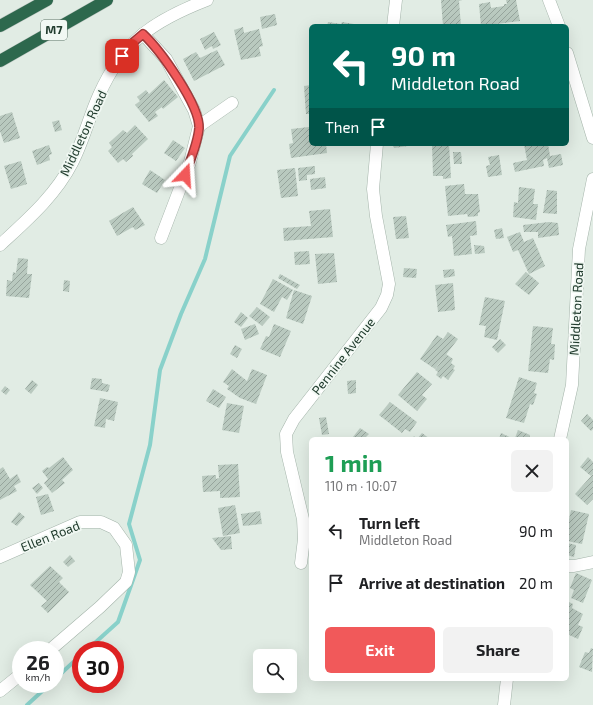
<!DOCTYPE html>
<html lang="en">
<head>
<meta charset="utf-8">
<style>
	:root { --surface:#fff; --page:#f2f2f2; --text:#202124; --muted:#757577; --accent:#f1595a }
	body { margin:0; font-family:"Exo 2",sans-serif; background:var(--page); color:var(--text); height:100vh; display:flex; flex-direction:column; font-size:15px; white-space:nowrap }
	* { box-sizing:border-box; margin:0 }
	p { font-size:13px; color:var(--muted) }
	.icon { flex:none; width:22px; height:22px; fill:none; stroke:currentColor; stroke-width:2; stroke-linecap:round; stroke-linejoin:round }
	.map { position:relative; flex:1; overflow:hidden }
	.details { position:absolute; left:309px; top:437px; width:260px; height:244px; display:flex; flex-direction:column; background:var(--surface); border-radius:6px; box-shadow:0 4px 16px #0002 }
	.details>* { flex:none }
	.banner { position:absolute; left:309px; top:24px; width:260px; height:122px; border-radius:6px; box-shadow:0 4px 16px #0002; background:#00695c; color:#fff; overflow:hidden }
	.fabs { position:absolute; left:253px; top:649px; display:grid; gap:8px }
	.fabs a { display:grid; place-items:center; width:44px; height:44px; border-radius:6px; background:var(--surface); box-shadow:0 4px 16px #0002; font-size:20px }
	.speed { position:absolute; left:12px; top:641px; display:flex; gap:8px; font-size:20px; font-weight:700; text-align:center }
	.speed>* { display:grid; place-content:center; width:52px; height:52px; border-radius:50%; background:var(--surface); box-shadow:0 4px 16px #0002; line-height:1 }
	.speed small { font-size:10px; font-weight:400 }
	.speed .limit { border:6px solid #d22; background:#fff; color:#111 }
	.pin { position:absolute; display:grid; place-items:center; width:34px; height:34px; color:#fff; margin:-17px; border-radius:8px; box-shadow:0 2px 6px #0006 }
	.me { position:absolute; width:44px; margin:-22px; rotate:20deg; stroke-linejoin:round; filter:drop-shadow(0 0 3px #0008) }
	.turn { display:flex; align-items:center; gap:14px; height:84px; padding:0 16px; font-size:18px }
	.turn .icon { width:52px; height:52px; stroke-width:2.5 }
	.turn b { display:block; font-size:28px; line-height:34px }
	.then { display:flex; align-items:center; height:38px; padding:0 16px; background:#0003; gap:8px; font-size:15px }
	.round { display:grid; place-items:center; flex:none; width:42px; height:42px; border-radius:6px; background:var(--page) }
	.headline { display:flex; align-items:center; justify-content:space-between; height:68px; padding:0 16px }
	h1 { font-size:24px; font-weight:700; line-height:30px; color:#1e9e55 }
	.cta { display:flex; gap:8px; margin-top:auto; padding:8px 16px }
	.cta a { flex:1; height:46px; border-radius:6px; background:var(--accent); color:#fff; font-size:16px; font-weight:700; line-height:46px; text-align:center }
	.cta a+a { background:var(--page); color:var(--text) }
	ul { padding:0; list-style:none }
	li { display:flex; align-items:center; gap:12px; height:52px; padding:0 16px }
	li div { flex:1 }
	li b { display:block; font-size:15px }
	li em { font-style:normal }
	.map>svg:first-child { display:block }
</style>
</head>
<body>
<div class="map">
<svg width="593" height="705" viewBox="0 0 593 705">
	<defs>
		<pattern id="building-hatch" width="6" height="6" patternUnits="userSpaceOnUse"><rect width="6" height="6" fill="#b9c9bf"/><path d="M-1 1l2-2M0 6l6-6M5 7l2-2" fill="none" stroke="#96a49c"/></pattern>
	</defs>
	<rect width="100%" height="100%" fill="#e1ece4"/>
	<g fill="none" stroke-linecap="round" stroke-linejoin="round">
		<!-- stream -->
		<g stroke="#89d1ca" stroke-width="4">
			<path d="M87,650L118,622L140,560L129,524L150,445L160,370L181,314L205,259L230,156L274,90"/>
			<path d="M55,679L81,655"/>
			<path d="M27,705L50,684"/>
		</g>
	</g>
	<!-- building -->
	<g fill="url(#building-hatch)">
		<path d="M441,0H462L459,1L461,26H443Z"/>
		<path d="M506,0H516L520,21L481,26L479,4L490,2L491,8L504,6V4H507Z"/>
		<path d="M275,14L277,25L262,29L260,17Z"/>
		<path d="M328,22L341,24L342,22L354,24V26H327Z"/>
		<path d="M243,27L244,33L259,29L263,46L259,47L261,56L241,60L234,30Z"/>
		<path d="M214,32L221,45L213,49L212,46L205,50L200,39Z"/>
		<path d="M217,50L225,65L194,81L183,59L196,52L200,58Z"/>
		<path d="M164,80L178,97L163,109L162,107L155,112L158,116L149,122L135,105L140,101L137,97L146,90L149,94Z"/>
		<path d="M311,85V114H306L304,86Z"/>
		<path d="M12,112L20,138L4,143L0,131V116Z"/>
		<path d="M59,120L62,130L55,132L52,122Z"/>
		<path d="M135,125L148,139L132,154L133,156L126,162L123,159L118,163L108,151L112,147L109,143L123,130L127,133Z"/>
		<path d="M309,127L311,144H326L327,153L291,158L289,144L293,143L291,129Z"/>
		<path d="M173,140L185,148L176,161L164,153Z"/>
		<path d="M393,144H408V146L394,148Z"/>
		<path d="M432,144H449L451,178L443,179V176H433Z"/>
		<path d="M524,144H548L550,156L561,154L563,165L549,168L547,158L543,160L544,166L515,172L513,163L527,160Z"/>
		<path d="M49,145L52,154L49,155L50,160L37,165L32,151Z"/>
		<path d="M453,152H461L462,164H454Z"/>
		<path d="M499,155L502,175L488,177L486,166L490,165L488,157Z"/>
		<path d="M21,161L27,184L11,189L4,166Z"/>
		<path d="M315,166V174L307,175V180L299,181L298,168Z"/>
		<path d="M295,168L298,196L281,198L277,170Z"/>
		<path d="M150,170L165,180L157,193L142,184Z"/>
		<path d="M325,177L326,188L311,190L310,179Z"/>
		<path d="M464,184L465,194H478L480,212L478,213V216L468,217L467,214L448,216L445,186Z"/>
		<path d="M519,187L535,189L533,204H538L536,220L513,217L514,202L518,203Z"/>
		<path d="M547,190L557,191V214L543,213Z"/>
		<path d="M133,207L145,225L135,230L133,227L117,236L109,221Z"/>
		<path d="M330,209L333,237L284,241L283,228L311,226L309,211Z"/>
		<path d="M406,216L409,238L396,239L393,217Z"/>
		<path d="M476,221L477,235L470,236L472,254L454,256L452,236L448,237L446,225Z"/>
		<path d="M549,222L558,223L559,235L538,238V232H524L523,225Z"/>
		<path d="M502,228L504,238L496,239L494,230Z"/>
		<path d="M520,232L524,242L533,238L545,266L529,274L518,250L513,252L507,237Z"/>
		<path d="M474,245L484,246L485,253L475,254Z"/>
		<path d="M309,251L310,264L295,265L294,252Z"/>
		<path d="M334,253L337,282L318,284L315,254Z"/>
		<path d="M18,258L28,259L27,274H32L29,298L6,296L7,280L12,281L13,272L16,273Z"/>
		<path d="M404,268L417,269L416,278L403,277Z"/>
		<path d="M454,269L455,276L444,278L443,270Z"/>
		<path d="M526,272L539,283L529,295L515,284Z"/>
		<path d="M280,274L300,285L297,289L278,278Z"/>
		<path d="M273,279L293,290L287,300L282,297L274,312L260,304Z"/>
		<path d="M64,280L70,281L69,292L63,291Z"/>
		<path d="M453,283L455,310L438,312L435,285Z"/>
		<path d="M294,290L312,296L303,324L286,318Z"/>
		<path d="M485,297L505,301L497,340L484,337L486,326L479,325Z"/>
		<path d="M257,307L270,317L262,326L249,316Z"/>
		<path d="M241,312L248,318L241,327L234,322Z"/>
		<path d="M255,324L259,334L245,340L241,329Z"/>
		<path d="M274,324L291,331L280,357L260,349L266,336L269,337Z"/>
		<path d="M533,326L553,328L551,344H555L554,360L550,359L548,373L528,371Z"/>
		<path d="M448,332L458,339L435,369L420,359L437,335L443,339Z"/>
		<path d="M500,339L506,345L498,353L492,347Z"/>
		<path d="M235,345L242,349L237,358L230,354Z"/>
		<path d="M446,354L453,359L451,363L455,366L453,369L455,370L448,380L443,376L441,379L436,375L438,372L435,370Z"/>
		<path d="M232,369L247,381L252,369L267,375L256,404L240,398L227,389L229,386L223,382Z"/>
		<path d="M417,372L432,384L422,395L427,399L417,411L398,395Z"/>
		<path d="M519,377L537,383L534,393L537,394L533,405L530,404L524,423L506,418Z"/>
		<path d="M92,378L102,379V383L110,385L108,392L90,389Z"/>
		<path d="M32,380L38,385L31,394L25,389Z"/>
		<path d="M356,380V393L348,394L347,381Z"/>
		<path d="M5,386L10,390L6,395L1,391Z"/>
		<path d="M213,389L226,397L219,408L206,401Z"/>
		<path d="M100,398L118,402L114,421L106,419L105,428L94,426Z"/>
		<path d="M390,402L417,422L410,432L405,429L402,433L379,415Z"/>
		<path d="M227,403L244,406L239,433L222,430Z"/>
		<path d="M587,414L593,420V429L591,431L581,421Z"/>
		<path d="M326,417L329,434L322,435L319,418Z"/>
		<path d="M360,428L369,434L364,439H355L353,437Z"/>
		<path d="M518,430L530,435L529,439L515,438Z"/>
		<path d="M422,433L430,439H412L414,436L417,439Z"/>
		<path d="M501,433L514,439H499Z"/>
		<path d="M63,457L73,470L62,480L65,483L52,493L44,483L48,479L42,471L47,467L49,468Z"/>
		<path d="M588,457L593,462V474L591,476L580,467Z"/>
		<path d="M238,464L240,497L220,498V491L203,492L202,476L216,475V479L219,478L218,465Z"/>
		<path d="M3,467L10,479L17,474L21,482L14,486L17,491L0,500V469Z"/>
		<path d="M593,474V499L587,505L575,494Z"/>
		<path d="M39,483L43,488L37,494L32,488Z"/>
		<path d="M48,494L54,511L41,515L36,497Z"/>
		<path d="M235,505L240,533L223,536L218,508Z"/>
		<path d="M571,510L589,514L582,544L567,541V529Z"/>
		<path d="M260,511L262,524L243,526L241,514Z"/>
		<path d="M19,512L25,517L17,526L11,522Z"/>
		<path d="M231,536L232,549L221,550L212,538Z"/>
		<path d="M567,543L576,545L574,557L567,555Z"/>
		<path d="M70,555L75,561L68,567L63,562Z"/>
		<path d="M50,566L63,578L59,582L69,592L48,613L41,606L47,601L30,585Z"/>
		<path d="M576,573L592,580L583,603L571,598L574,590L570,588Z"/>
		<path d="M567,601L573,604L572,608L583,614L578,625L583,627L578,639L567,634Z"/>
		<path d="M591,648L593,649L592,672L579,667L585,652L589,653Z"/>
	</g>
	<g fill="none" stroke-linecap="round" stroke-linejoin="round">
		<defs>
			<g id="minor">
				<path d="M549,0L559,26"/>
				<path d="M393,26L396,0"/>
				<path d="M143,34L166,59L194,110L199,126L190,162L161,238"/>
				<path d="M567,53L593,138"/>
				<path d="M199,126L232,103"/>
				<path d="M0,245C27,220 55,196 72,163C83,142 89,117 99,95C123,41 153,21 207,0"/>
				<path d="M560,439L572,385L579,249L593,179"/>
				<path d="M0,557L80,522H101L114,528L126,545L129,572L126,582L100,607L50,650"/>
				<path d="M301,563L304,539L303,519L287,452L286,434L294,419L381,308L387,295L389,284L376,216L373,189L377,144"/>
				<path d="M567,566H574L593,562"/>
				<path d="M0,691L21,674"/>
				<path d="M504,705L507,679"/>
			</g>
			<g id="highway">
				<path d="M0,26L47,0"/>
				<path d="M0,61L107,0"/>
			</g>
		</defs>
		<!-- minor casing -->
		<use href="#minor" stroke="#a4b4aa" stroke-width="13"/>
		<!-- highway casing -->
		<use href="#highway" stroke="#c1c8c4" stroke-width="13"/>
		<!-- minor -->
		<use href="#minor" stroke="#fff" stroke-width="12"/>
		<!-- highway -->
		<use href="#highway" stroke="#2d684d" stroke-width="12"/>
	</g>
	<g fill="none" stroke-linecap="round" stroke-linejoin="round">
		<defs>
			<path id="route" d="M122,56L130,45L143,34C160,50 200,105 199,128C198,143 190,161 185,175"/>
		</defs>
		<!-- route casing -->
		<use href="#route" stroke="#9d3a3a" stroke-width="10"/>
		<!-- route -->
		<use href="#route" stroke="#f1595a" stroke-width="7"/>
	</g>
	<g text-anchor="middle" stroke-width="3.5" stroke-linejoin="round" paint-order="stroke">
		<!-- shield labels -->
		<rect fill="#f1f8f3" stroke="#5f7469" stroke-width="1" x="41" y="20" width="26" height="20" rx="3"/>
		<g font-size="12" font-weight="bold" fill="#213c2e">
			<text x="54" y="34">M7</text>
		</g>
		<!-- street labels -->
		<g font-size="13" fill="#213c2e" stroke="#f1f8f3">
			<text transform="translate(83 133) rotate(-65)" y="5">Middleton Road</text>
			<text transform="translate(576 309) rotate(-87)" y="5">Middleton Road</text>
			<text transform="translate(343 356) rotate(-52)" y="5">Pennine Avenue</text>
			<text transform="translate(50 536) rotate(-22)" y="5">Ellen Road</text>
		</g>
	</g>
</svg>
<div class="fabs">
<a><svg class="icon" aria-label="search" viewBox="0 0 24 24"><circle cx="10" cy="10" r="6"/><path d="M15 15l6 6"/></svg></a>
</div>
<div class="speed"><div>26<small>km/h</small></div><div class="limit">30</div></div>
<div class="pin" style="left:122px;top:56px;background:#d93025"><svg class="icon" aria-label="arrive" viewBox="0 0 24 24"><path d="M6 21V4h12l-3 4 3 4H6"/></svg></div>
<svg class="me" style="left:185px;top:175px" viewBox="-20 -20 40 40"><path d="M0-17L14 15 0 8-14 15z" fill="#f1595a" stroke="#fff" stroke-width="4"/></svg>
<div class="banner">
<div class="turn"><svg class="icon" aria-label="left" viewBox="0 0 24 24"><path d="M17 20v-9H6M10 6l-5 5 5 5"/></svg><div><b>90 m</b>Middleton Road</div></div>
<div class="then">Then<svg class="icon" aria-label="arrive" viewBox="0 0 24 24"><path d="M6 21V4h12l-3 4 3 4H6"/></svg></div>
</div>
<section class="details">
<div class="headline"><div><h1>1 min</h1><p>110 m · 10:07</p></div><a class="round"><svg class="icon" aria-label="close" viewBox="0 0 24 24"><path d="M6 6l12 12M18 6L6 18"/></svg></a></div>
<ul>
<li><svg class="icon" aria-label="left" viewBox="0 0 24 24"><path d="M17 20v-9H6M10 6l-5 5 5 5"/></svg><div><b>Turn left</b><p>Middleton Road</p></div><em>90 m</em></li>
<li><svg class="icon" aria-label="arrive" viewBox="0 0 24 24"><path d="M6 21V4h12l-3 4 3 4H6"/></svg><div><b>Arrive at destination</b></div><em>20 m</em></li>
</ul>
<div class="cta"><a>Exit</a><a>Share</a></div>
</section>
</div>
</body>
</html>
